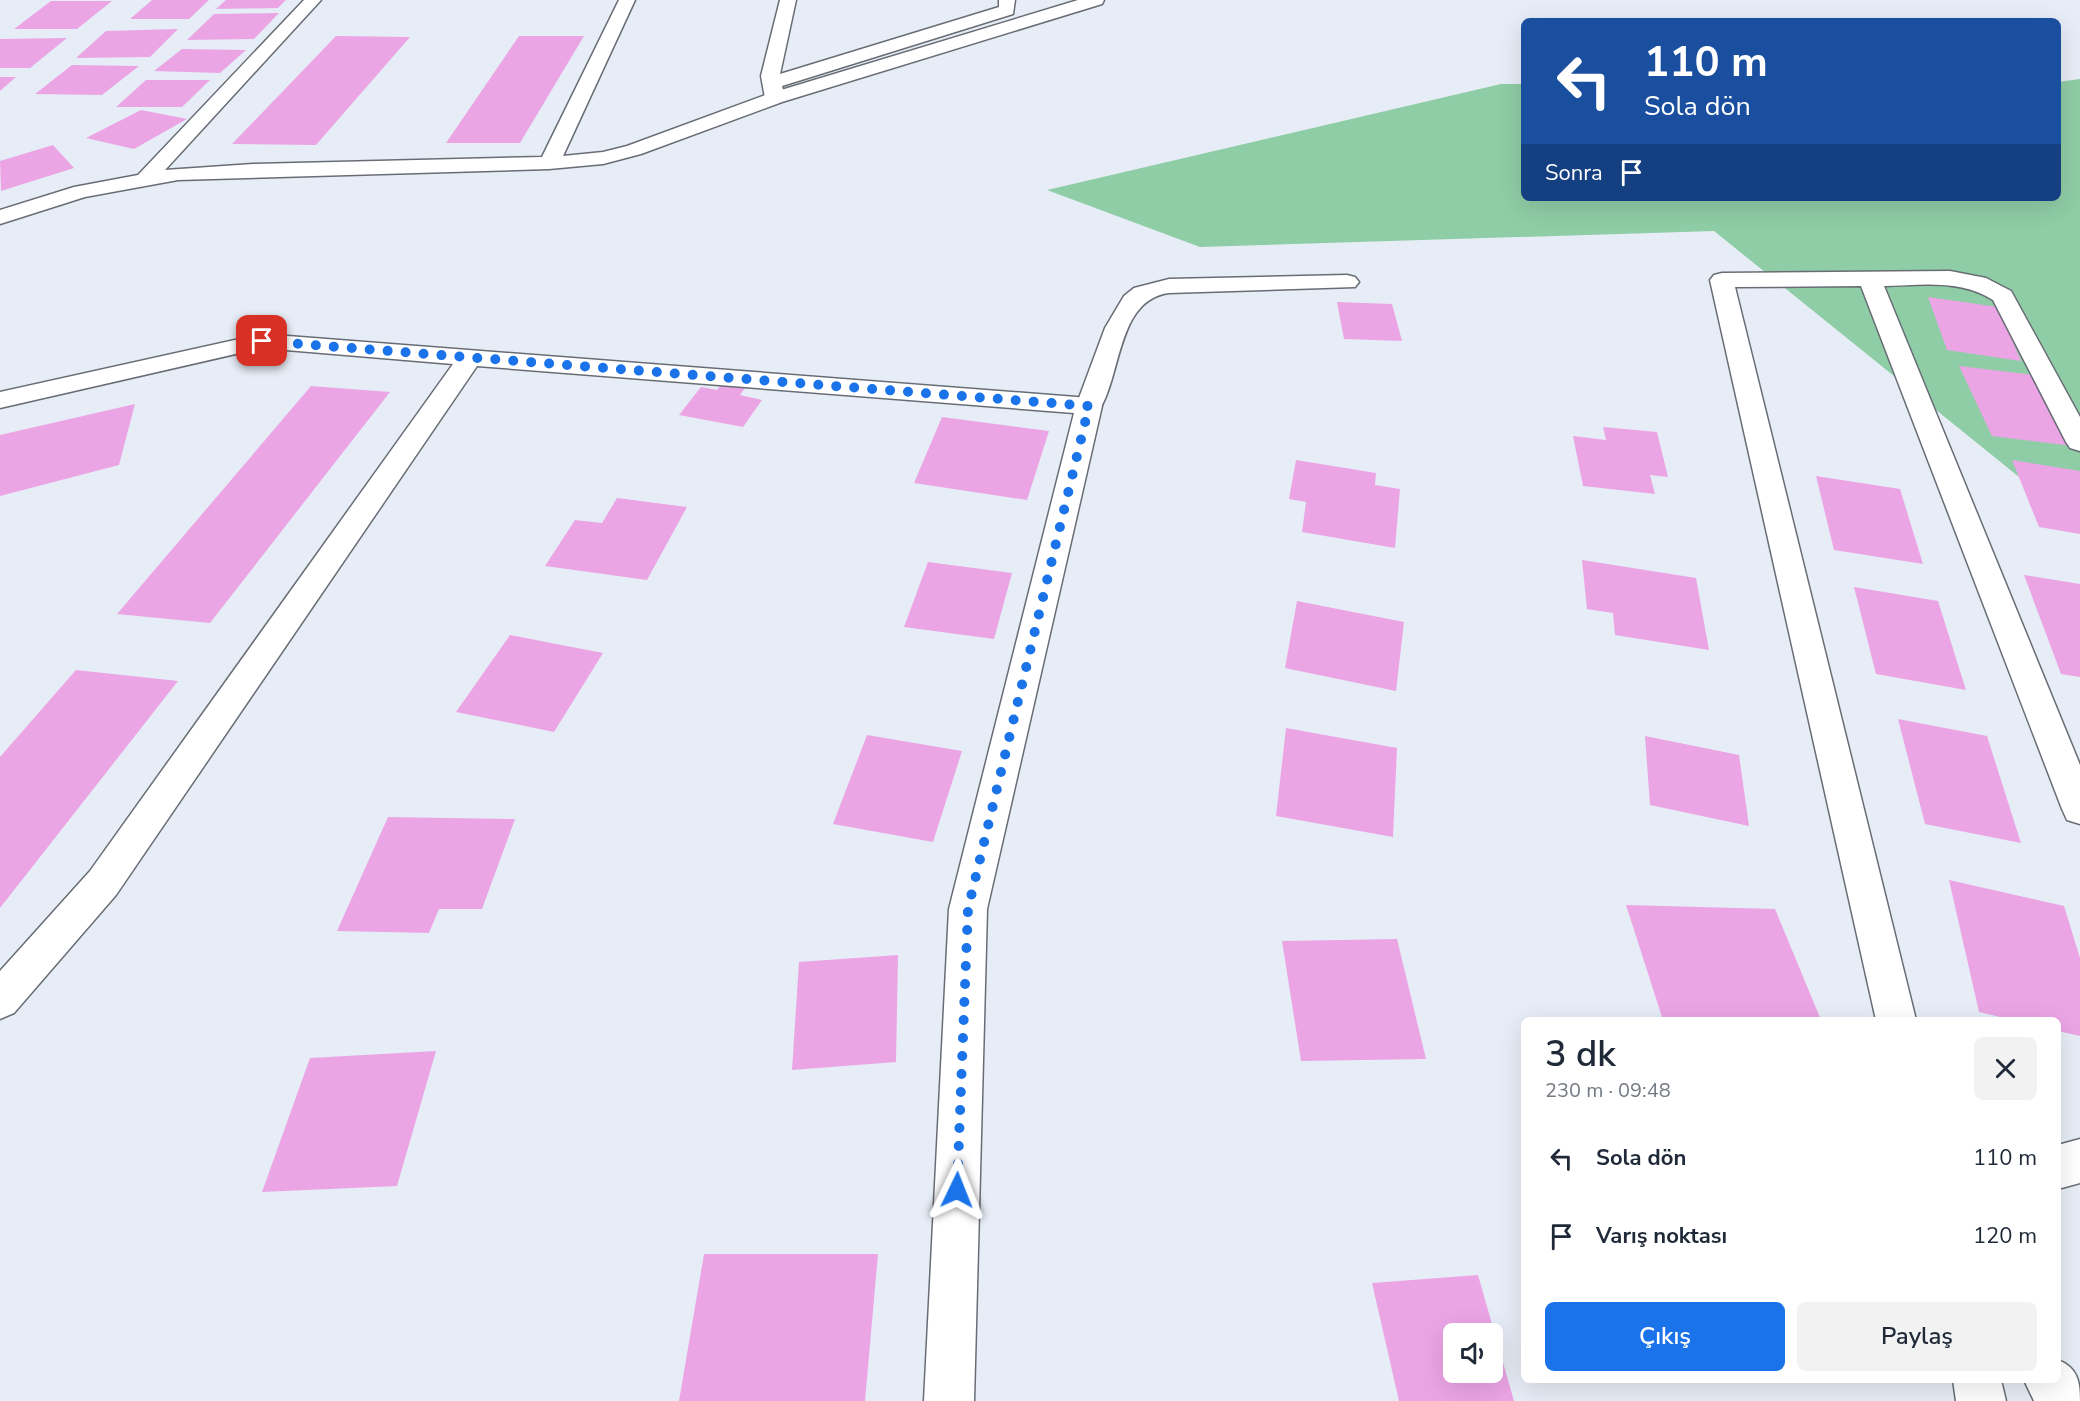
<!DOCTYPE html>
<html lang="tr">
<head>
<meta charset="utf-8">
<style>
	:root { --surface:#fff; --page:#f2f2f3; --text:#1f2937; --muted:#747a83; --accent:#1a73e8 }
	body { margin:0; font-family:"Nunito Sans",sans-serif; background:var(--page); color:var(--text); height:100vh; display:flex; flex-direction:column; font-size:22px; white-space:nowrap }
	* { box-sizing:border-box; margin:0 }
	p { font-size:20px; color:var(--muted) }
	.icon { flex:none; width:33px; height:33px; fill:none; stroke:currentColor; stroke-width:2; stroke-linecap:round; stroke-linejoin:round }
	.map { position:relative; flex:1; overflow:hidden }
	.details { position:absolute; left:1521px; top:1017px; width:540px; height:366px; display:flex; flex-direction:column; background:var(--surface); border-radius:9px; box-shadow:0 6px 24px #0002 }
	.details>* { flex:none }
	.hud { position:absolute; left:1521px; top:18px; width:540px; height:183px; border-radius:9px; box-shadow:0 6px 24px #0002; background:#1a4fa0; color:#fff; overflow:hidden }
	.tools { position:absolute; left:1443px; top:1323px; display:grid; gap:12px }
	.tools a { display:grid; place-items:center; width:60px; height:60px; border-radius:9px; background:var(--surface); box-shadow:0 6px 24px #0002; font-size:30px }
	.pin { position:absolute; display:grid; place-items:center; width:51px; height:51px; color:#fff; margin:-26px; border-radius:12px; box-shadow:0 3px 9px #0006 }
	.me { position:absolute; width:66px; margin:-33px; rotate:2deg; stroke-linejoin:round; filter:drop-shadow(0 0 4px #0008) }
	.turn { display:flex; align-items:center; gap:21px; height:126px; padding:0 24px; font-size:27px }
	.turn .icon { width:78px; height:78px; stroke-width:2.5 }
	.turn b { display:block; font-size:42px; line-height:51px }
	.then { display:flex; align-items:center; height:57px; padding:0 24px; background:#0003; gap:12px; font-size:22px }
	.round { display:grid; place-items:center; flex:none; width:63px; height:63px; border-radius:9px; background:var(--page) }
	.headline { display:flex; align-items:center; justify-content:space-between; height:102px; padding:0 24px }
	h1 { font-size:36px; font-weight:600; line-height:45px }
	.button { display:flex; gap:12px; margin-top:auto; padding:12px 24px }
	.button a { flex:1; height:69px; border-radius:9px; background:var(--accent); color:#fff; font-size:24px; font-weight:600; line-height:69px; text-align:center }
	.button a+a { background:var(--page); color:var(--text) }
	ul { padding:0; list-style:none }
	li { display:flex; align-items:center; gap:18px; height:78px; padding:0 24px }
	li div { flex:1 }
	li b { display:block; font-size:22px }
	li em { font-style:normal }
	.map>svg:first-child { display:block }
</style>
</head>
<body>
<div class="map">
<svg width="2080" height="1401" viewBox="0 0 2080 1401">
	<rect width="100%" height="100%" fill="#e7edf6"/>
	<!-- green -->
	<path fill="#8fcda6" d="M2080,79V526L1714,231L1200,247L1047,190L1501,84H1524V198H2058V82Z"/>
	<!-- building -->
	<g fill="#eba5e5" fill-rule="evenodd">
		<path d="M152,0H209L189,19H130Z"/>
		<path d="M226,0H286L278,8L216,9Z"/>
		<path d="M51,1H112L77,29H14Z"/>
		<path d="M279,13L254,39L187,40L214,14Z"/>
		<path d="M178,29L150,57L76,58L106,31Z"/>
		<path d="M336,36L410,37L316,145L232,144Z"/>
		<path d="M519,36H584L520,143H446Z"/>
		<path d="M67,38L30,68H0V39Z"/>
		<path d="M182,49L246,50L220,73L154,71Z"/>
		<path d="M72,65L139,66L102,95L35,94Z"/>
		<path d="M0,77H16L0,91Z"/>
		<path d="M146,80H210L182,107H116Z"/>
		<path d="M141,110L187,119L134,149L86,138Z"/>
		<path d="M53,145L74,168L1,191L0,161Z"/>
		<path d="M1928,297L1998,307L2021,361L1947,350Z"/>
		<path d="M1337,302L1392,304L1402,341L1344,339Z"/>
		<path d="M1959,366L2034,375L2073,446L1992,436Z"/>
		<path d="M724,381L747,385L740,395L762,400L743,427L679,415L701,387L717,390Z"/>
		<path d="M311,386L390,392L210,623L117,614Z"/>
		<path d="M135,404L119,465L0,496V435Z"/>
		<path d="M942,417L1049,431L1027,500L914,483Z"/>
		<path d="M1603,427L1657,432L1668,477L1650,475L1655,494L1583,486L1573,436L1606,440Z"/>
		<path d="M1296,460L1376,473L1375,485L1400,489L1395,548L1302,532L1306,502L1289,499Z"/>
		<path d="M2012,460L2080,471V534L2039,527Z"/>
		<path d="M1816,476L1900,489L1923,564L1834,550Z"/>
		<path d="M617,498L687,507L647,580L545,566L575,520L602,523Z"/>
		<path d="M1582,560L1696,578L1709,650L1615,635L1613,613L1587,609Z"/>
		<path d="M928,562L1012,573L994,639L904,627Z"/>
		<path d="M2024,575L2080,584V677L2061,674Z"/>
		<path d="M1854,587L1938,601L1966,690L1876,674Z"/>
		<path d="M1297,601L1404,622L1396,691L1285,668Z"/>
		<path d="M510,635L603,653L554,732L456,712Z"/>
		<path d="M76,670L178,681L0,908V757Z"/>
		<path d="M1898,719L1987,736L2021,843L1925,824Z"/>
		<path d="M1286,728L1397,748L1393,837L1276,816Z"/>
		<path d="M867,735L962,751L933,842L833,824Z"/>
		<path d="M1645,736L1739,755L1749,826L1650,805Z"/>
		<path d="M388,817L515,819L482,909H439L429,933L337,931Z"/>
		<path d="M1949,880L2064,906L2080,958V1036L2058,1031V1020H2013L1979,1012Z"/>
		<path d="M1626,905L1775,909L1821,1020H1663Z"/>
		<path d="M1397,939L1426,1059L1301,1061L1282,941Z"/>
		<path d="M898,955L896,1062L792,1070L799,962Z"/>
		<path d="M436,1051L397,1186L262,1192L310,1058Z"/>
		<path d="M704,1254H878L865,1401H679Z"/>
		<path d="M1478,1275L1514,1401H1399L1372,1283ZM1454,1334H1492V1372H1454Z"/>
	</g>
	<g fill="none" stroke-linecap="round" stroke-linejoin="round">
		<defs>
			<g id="lane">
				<path d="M780,0H796L780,74L999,7V0H1015L1013,14L782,86L785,98L775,104L765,98L761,76Z"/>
				<path d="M1347,275L1355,277L1359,282L1355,287L1169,293C1116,300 1122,377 1098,412L1089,414L1080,412L1076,406L1105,328L1124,296L1134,288L1169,279Z"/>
			</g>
			<g id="street">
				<path d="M304,0H321L165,170L253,164L542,157L619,0H635L563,156L603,152L627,146L768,94L1078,0H1104L1102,4L782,102L641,154L603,164L549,169L178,180L85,197L0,224V210L74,187L138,175Z"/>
				<path d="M1950,271L1986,278L2011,291L2080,417V451L2070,448L2066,442L1993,300C1961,279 1921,285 1884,286L2080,765V824L2067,820L2062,809L1861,286L1735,287L1916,1020H1876L1710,280L1714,275L1722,273Z"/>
				<path d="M262,334L1089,398L1098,400L1102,406L987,909L974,1401H924L949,909L1074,413L477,366L116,895L14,1013L0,1019V971L90,871L453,364L262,348L0,408V392Z"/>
				<path d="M2080,1139V1183L2058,1189V1145Z"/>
				<path d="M2058,1360C2078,1368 2080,1382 2080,1401H2034L2024,1380H2058Z"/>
				<path d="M1953,1380H2001L2006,1401H1956Z"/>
			</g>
		</defs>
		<!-- lane casing -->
		<use href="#lane" stroke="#686d75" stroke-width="3"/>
		<!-- street casing -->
		<use href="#street" stroke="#686d75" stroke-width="3"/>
		<!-- lane -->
		<use href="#lane" fill="#fff" fill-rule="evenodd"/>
		<!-- street -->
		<use href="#street" fill="#fff" fill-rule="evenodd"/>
	</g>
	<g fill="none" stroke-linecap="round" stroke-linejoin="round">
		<!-- route -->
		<path stroke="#1a73e8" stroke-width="10" stroke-dasharray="0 18" d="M262,341L1089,406L968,909L957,1190"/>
	</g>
</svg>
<div class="tools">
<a><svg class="icon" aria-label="sound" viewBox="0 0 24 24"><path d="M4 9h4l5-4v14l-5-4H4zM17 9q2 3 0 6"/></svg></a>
</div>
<div class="pin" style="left:262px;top:341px;background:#d93025"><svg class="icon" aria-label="arrive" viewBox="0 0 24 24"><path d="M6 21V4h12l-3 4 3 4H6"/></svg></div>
<svg class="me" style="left:957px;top:1190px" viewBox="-20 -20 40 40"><path d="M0-17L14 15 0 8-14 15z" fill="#1a73e8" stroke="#fff" stroke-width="4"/></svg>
<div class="hud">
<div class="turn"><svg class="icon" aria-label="left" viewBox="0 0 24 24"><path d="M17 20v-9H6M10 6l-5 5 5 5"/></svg><div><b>110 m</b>Sola dön</div></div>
<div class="then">Sonra<svg class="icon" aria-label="arrive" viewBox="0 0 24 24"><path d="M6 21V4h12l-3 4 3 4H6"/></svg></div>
</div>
<section class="details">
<div class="headline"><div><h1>3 dk</h1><p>230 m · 09:48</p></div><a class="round"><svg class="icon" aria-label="close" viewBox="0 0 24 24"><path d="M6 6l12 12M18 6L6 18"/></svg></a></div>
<ul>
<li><svg class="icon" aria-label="left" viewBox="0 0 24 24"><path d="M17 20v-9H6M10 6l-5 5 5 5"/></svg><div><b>Sola dön</b></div><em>110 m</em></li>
<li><svg class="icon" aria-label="arrive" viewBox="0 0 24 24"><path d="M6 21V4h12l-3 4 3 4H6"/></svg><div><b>Varış noktası</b></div><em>120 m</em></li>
</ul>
<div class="button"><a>Çıkış</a><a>Paylaş</a></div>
</section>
</div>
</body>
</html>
